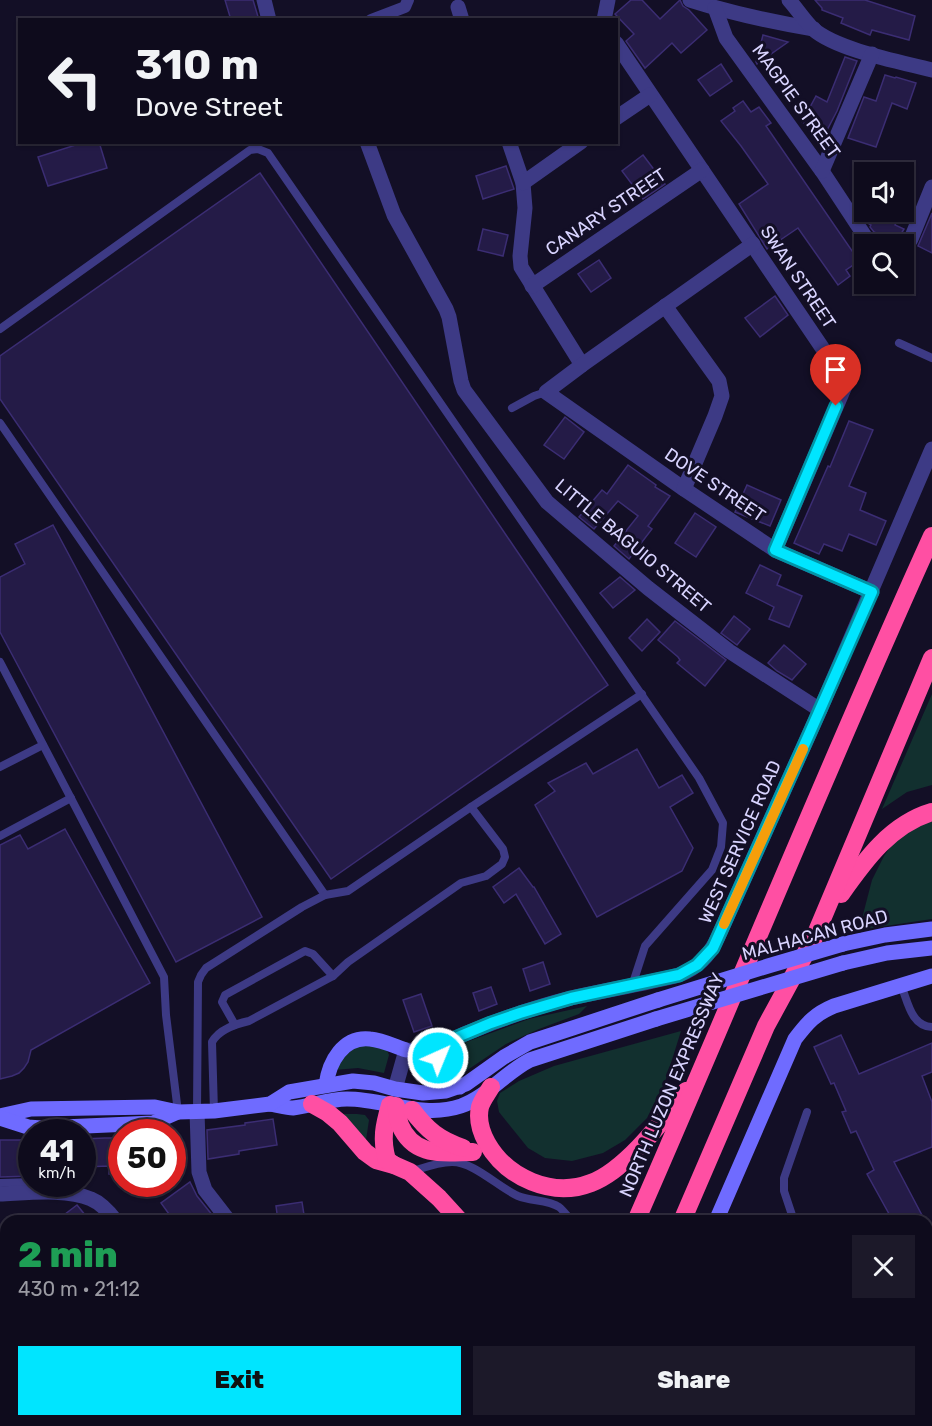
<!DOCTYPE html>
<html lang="en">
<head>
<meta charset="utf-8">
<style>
	:root { --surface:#0e0b1c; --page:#1c1929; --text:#f1f3f6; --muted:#9b9ba3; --line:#2e2b3b; --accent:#00e5ff }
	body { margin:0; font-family:Rubik,sans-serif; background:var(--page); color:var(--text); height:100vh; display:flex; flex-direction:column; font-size:22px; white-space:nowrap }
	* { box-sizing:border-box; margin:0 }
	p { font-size:20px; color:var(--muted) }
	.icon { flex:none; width:33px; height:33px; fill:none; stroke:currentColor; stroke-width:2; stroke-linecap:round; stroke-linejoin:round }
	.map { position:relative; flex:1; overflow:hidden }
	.drawer { position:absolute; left:0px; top:1215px; width:933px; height:212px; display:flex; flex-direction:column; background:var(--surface); border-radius:18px 18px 0 0; box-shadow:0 2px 4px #0004,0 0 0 2px var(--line) }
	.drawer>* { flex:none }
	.banner { position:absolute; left:18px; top:18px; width:600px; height:126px; border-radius:0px; box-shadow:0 2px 4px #0004,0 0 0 2px var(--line); background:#0e0b1c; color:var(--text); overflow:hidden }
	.controls { position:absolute; left:854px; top:162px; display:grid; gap:12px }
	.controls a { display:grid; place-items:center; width:60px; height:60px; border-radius:0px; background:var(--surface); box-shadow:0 2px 4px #0004,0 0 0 2px var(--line); font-size:30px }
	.speed { position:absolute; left:18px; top:1119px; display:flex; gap:12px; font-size:30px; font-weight:700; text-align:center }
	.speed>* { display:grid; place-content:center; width:78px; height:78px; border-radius:50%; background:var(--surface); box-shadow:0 2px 4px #0004,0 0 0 2px var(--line); line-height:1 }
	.speed small { font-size:15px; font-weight:400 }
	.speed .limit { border:9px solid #d22; background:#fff; color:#111 }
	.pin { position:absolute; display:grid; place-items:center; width:51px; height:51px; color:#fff; margin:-62px -26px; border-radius:50% 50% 50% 0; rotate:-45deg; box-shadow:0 0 6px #0007 }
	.pin .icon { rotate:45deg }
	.me { position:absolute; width:66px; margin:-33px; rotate:44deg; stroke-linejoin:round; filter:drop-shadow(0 0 4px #0008) }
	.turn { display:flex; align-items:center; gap:21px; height:126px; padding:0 18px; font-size:27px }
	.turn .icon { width:78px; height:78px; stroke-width:2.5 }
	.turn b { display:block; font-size:42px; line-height:51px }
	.round { display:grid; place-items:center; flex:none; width:63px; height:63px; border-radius:0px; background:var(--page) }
	.headline { display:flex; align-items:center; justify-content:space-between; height:102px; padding:0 18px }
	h1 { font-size:36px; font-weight:800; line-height:45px; color:#1e9e55 }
	.primary-button { display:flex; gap:12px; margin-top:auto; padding:12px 18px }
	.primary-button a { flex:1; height:69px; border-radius:0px; background:var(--accent); color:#111; font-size:24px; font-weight:800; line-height:69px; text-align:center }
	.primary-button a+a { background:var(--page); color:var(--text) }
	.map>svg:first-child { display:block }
</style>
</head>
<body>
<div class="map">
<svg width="932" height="1426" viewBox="0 0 932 1426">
	<rect width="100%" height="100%" fill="#130f26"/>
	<!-- green -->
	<g fill="#12302f">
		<path d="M932,694V785L907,792L882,809Z"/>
		<path d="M932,818V919L859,930L872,880L884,856L898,836Z"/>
		<path d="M587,1006L579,1014L539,1029L506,1044L463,1073H452C444,1062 442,1057 453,1047L529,1019Z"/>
		<path d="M681,1031L665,1082L647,1118L625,1140L603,1153L572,1161L545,1158L528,1148L499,1112L497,1101L500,1093L519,1081L554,1066Z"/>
		<path d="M360,1043L386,1048L389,1055L384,1073L358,1068L334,1070L341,1060Z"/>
		<path d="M342,1114H357L365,1115L369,1120L366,1140Z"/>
	</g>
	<!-- building -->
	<g fill="#241b47" stroke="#3b2d73" stroke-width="1.5">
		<path d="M225,0H253L259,20H231Z"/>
		<path d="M631,0H642L660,19L680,0L683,6L689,10L707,30L681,53L672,43L645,68L626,41L634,34L615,14Z"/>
		<path d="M815,0H865L915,16L909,40L872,30L870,35L841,23L843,18L822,10V8Z"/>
		<path d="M763,35L788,42L757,64L756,62Z"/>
		<path d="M845,57L857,61L837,111L825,134L802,122L816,96L827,102Z"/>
		<path d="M721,64L732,81L710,96L698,80Z"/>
		<path d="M885,75L895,78L896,77L916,83L907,109L892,103L876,147L848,138L864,97L876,101Z"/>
		<path d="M743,101L751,112L759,107L771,123L766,126L859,261L846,270L850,276L838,285L798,228L767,249L739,204L768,184L741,146L721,121L735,111L733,108Z"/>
		<path d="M85,142H99L107,168L48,186L38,157Z"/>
		<path d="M643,155L665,184L643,199L622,171Z"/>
		<path d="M506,166L514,189L483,199L476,176Z"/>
		<path d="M260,173L608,685L331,879L0,399V356Z"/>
		<path d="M860,212H888L899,217L895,225L904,229L895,244H884L879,242L878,239L881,235L874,232L870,227L871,225L869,224Z"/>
		<path d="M932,213V253L918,246Z"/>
		<path d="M483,229L508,235L503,256L478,250Z"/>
		<path d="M599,260L611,278L591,292L578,274Z"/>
		<path d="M775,296L788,315L760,337L745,318Z"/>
		<path d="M565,417L584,432L564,459L544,445Z"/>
		<path d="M849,421L873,430L849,486L866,493L860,510L886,521L876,545L849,534L842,551L824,544L819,554L794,543L828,466L830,467Z"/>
		<path d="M628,465L656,485L655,487L670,496L648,526L652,529L629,559L614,546L638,516L618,501L594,529L579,517L602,490L607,494Z"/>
		<path d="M747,485L781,500L770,526L735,512Z"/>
		<path d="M695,513L716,527L696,557L675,543Z"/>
		<path d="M53,525L262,917L176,962L0,632V577L25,564L15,544Z"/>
		<path d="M760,565L781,575L777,585L802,596L789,627L769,619L774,607L746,593Z"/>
		<path d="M620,577L635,590L613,608L600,593Z"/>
		<path d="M734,616L750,629L737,645L721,633Z"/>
		<path d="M647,619L660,632L642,651L629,638Z"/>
		<path d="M675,621L726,660L705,686L677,663L680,660L678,657L658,640Z"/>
		<path d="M784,645L806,664L792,680L777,671L768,663Z"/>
		<path d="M637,749L659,788L682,775L693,793L670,807L693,848L682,871L597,917L535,805L555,791L548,783L586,763L593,774Z"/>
		<path d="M65,829L150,983L31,1050L28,1062L24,1068L19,1073L12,1076L0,1079V845L20,835L28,849Z"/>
		<path d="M519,868L533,887H534L561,934L545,944L516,894L504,903L493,887Z"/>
		<path d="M543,962L550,984L530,991L523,969Z"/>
		<path d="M491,987L497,1004L479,1011L473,993Z"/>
		<path d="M421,994L432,1026L414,1032L403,1000Z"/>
		<path d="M841,1035L859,1074L932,1043V1072L922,1076L932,1102V1147L894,1162L925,1221H893L867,1174L874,1170L856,1131L851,1133L842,1112L846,1111L834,1083L831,1084L814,1047Z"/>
		<path d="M273,1119L277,1145L239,1151V1154L208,1159L207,1130L245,1125V1123Z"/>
		<path d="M105,1138H122V1174H109V1166L82,1167V1139Z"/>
		<path d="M0,1140H32V1176L0,1177Z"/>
		<path d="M190,1182L197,1196L217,1221H174L161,1203Z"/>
		<path d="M302,1202L305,1221H278L276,1206Z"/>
		<path d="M77,1205L90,1221H56Z"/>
	</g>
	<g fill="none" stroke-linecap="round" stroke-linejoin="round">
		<!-- service -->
		<g stroke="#3d3a85" stroke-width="8">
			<path d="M0,329L250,150L258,149L268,153L699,778L723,823L721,847L712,870L645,946L632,986"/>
			<path d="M899,343L932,358"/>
			<path d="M512,408L534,396L546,392"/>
			<path d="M0,423L325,895"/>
			<path d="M0,662L164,977L166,1015L178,1112"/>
			<path d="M0,767L43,745"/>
			<path d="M0,836L71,798"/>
			<path d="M901,985C908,1002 911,1026 932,1027"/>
			<path d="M235,1025L222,1002L225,995L305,951L313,954L333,976"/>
			<path d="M214,1111L212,1042C219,1029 236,1024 249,1021L333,976L348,962L461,883L486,876L502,864L505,857L503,849L471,807"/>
			<path d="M197,1112L198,982L201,975L206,968L302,907L325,895L348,891L471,807L642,694"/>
			<path d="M410,1172C423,1168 438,1162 452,1162C474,1162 498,1187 518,1196C530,1201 549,1200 559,1207C564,1211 568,1217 572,1221"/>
			<path d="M0,1183L32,1182"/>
			<path d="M794,1221L784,1191V1178L807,1112"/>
			<path d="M927,1294L932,1295"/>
			<path d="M803,1420L816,1426"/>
		</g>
		<!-- pedestrian -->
		<path stroke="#3d3a85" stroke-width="12" d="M371,20L405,7L408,0"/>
		<!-- minor -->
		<g stroke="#3d3a85" stroke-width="15">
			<path d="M264,0L269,20"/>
			<path d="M690,0C731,13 772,22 814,29"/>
			<path d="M789,0C797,9 804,20 813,29C837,50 901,62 932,70"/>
			<path d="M458,7L462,20"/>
			<path d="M715,8L726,38L822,171L870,244"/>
			<path d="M604,20L608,0"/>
			<path d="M616,43L844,380L845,386L775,550"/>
			<path d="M616,118L650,95"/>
			<path d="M367,142L394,215L446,309L449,317L461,381L464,390L547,502L648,588L729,651L820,710"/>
			<path d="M509,142L523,183L525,208L520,256L521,267L582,365"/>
			<path d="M822,171L872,54"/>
			<path d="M523,183L581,142"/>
			<path d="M753,244L582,365L546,392L684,489L775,550L872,592"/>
			<path d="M903,250L911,239L932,187"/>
			<path d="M532,286L702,170"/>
			<path d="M665,306L719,381L722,396L715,416L684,489"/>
			<path d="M197,1112L199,1172L205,1190L229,1221"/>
			<path d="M0,1194C26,1193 67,1188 91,1199C101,1203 109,1212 116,1221"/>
			<path d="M0,1375L6,1381"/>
			<path d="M60,1420L67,1426"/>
			<path d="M319,1420L320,1426"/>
			<path d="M394,1420L397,1426"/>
		</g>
		<!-- tertiary -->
		<path stroke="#3d3a85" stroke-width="15" d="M395,1089L406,1050C427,1053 448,1041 467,1033C501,1019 535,1007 571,998C607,990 644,984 679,975C698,968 710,955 718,937L820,710L932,449"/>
		<!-- secondary -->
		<g stroke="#6f6bff" stroke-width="15">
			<path d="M843,944L885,935L932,929"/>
			<path d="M843,963L887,953L932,948"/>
			<path d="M448,1041C430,1061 437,1077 460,1087"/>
			<path d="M326,1085C329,1062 343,1036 370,1039C382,1040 394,1046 406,1050"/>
			<path d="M270,1104C277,1105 286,1108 293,1108C311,1106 329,1099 347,1099C386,1099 422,1119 461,1106C487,1097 506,1072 530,1060L656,1019"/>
			<path d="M0,1116L31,1109L155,1107L178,1112L214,1111L270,1104L289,1092L353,1081L374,1083L395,1089L423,1093L446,1091L466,1084L504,1057L530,1042L658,1000"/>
			<path d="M0,1118L28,1127L41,1128L153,1123L178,1112"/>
			<path d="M716,1221L795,1039C808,1022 815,1014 834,1006L932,976"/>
			<path d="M628,1426L631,1420"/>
		</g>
		<!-- motorway -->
		<g stroke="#ff4fa3" stroke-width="18">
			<path d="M841,894C865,860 891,824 932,812"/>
			<path d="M491,1087C487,1094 482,1100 480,1107C477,1120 481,1132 487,1143C507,1178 552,1198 591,1183C626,1170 663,1120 686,1091"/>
			<path d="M312,1104L328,1113L340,1123L365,1152L376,1160L394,1165L410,1172L439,1198L460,1221"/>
			<path d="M390,1105C384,1126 381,1139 387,1160L394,1165"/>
			<path d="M396,1106C397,1112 398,1119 400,1125C414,1158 444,1152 473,1152"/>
			<path d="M412,1110C427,1130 439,1140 463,1148"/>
			<path d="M636,1221C736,993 829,763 932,536"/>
			<path d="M682,1221L766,1026L815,936L932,658"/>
			<path d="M516,1426L518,1420"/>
			<path d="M547,1426L549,1420"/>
			<path d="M592,1426L594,1420"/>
		</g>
		<!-- secondary-bridge -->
		<g stroke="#6f6bff" stroke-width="15">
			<path d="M658,1000L768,966L843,944"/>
			<path d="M656,1019L843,963"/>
		</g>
	</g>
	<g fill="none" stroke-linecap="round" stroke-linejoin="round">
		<defs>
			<path id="route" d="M438,1058L440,1051L448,1041L491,1023L520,1013L571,998L679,975L697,965L713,948L811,730L872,592L775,550L836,406"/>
		</defs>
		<!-- route casing -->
		<use href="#route" stroke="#0095a6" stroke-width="15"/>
		<!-- route -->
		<use href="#route" stroke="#00e5ff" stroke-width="10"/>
		<!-- slow -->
		<path stroke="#f59e0b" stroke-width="10" d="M724,924L803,749"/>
	</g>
	<g text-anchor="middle" stroke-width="6" stroke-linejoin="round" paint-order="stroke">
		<!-- street labels -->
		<g font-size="18" fill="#d9d4ff" stroke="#130f26">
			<text transform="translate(796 101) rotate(54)" y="6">MAGPIE STREET</text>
			<text transform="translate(606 212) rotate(-34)" y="6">CANARY STREET</text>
			<text transform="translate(798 277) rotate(56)" y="6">SWAN STREET</text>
			<text transform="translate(715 485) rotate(34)" y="6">DOVE STREET</text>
			<text transform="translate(633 546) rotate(40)" y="6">LITTLE BAGUIO STREET</text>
			<text transform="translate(740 842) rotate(-66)" y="6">WEST SERVICE ROAD</text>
			<text transform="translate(815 935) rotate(-15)" y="6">MALHACAN ROAD</text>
			<text transform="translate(672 1085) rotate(-67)" y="6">NORTH LUZON EXPRESSWAY</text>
		</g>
	</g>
</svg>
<div class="controls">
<a><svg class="icon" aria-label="sound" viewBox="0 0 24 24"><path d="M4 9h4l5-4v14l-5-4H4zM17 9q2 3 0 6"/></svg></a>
<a><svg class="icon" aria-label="search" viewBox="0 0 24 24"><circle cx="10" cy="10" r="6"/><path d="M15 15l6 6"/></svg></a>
</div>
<div class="speed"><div>41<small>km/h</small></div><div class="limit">50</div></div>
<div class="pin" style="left:836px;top:406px;background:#d93025"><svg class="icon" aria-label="arrive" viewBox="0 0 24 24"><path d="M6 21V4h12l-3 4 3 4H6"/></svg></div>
<svg class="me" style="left:438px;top:1058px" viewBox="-20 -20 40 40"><circle r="17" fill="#00e5ff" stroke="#fff" stroke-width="3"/><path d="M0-11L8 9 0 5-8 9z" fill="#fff"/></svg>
<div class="banner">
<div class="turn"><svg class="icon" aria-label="left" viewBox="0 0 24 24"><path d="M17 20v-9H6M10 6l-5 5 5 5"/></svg><div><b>310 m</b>Dove Street</div></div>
</div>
<section class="drawer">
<div class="headline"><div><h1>2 min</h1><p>430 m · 21:12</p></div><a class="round"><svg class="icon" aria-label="close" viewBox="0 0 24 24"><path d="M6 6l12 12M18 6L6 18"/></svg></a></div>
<div class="primary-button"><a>Exit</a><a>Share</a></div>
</section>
</div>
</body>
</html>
